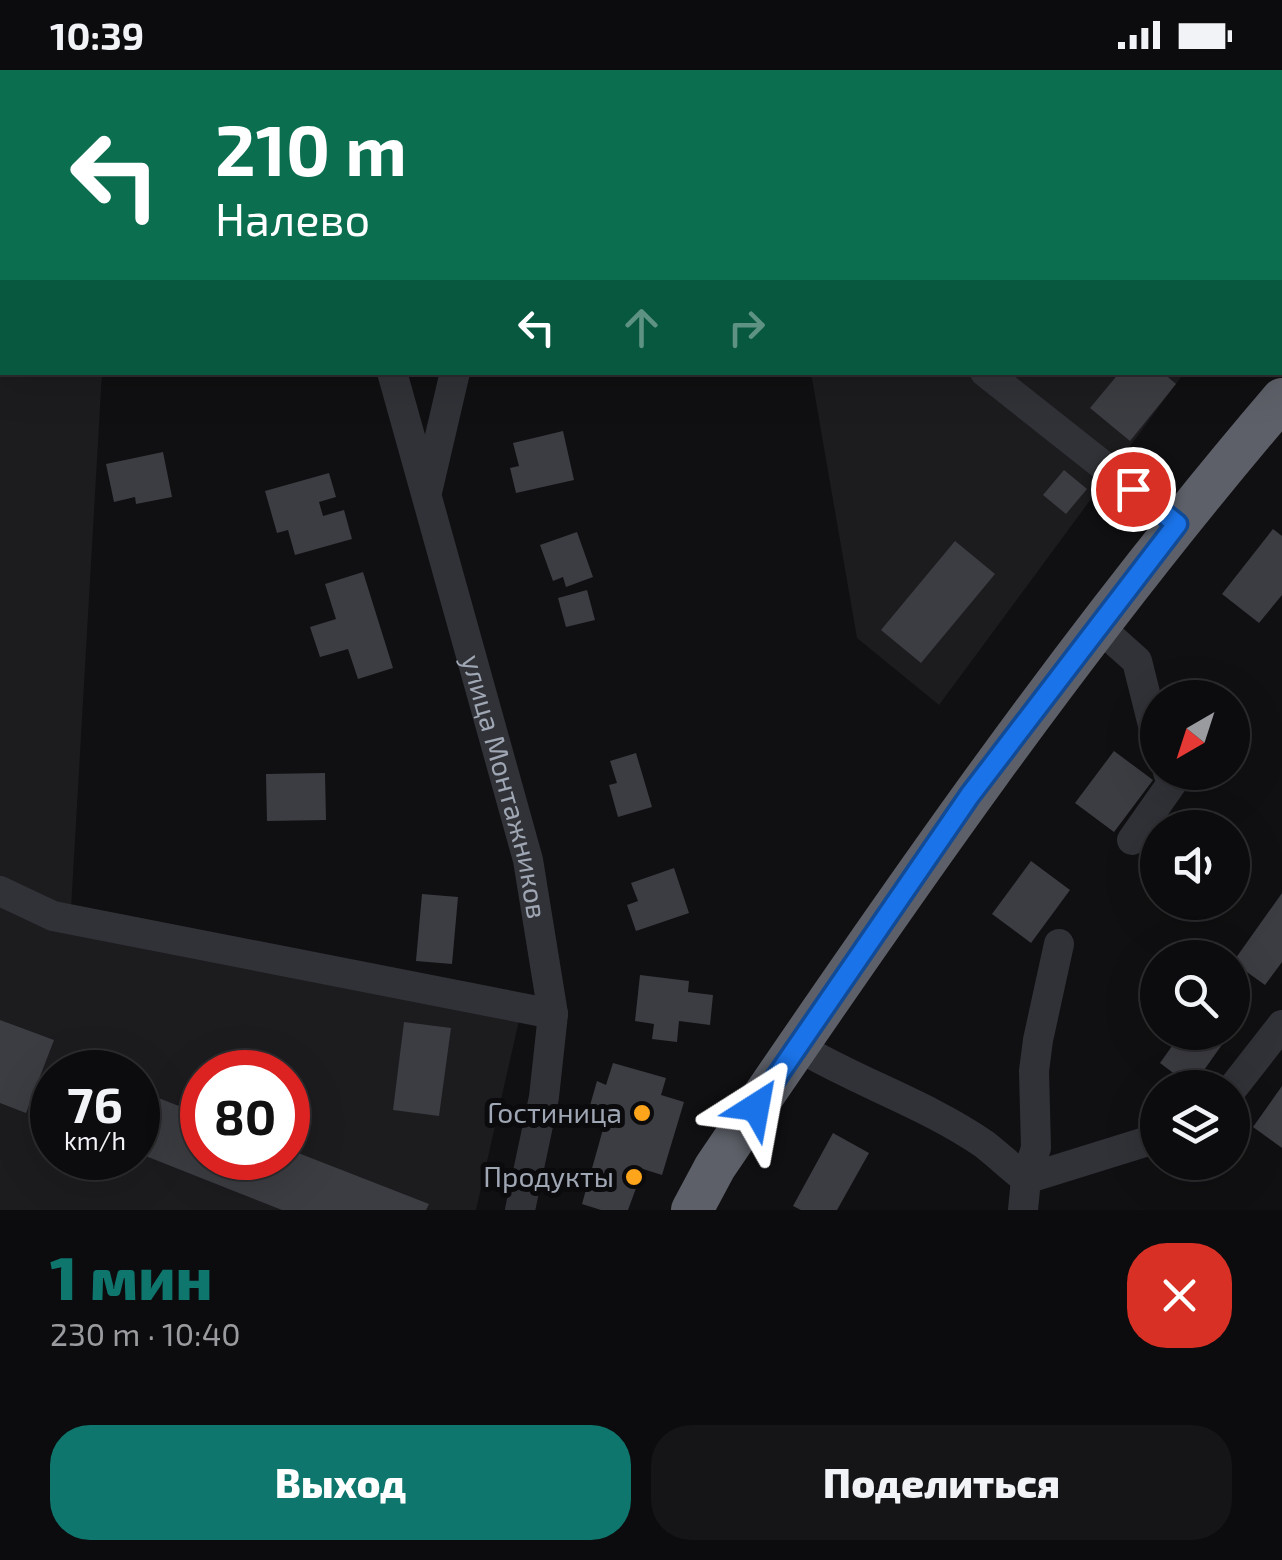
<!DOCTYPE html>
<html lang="ru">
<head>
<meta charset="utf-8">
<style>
	:root { --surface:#0c0c0e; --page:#151517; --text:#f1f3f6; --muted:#9a9b9e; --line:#2c2c2e; --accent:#0f766e }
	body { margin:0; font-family:"Exo 2",sans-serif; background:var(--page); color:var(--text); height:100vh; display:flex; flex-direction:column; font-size:38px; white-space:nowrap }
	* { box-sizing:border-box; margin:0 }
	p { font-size:32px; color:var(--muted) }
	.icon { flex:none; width:55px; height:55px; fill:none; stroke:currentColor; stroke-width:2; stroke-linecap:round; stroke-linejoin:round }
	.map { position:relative; height:1140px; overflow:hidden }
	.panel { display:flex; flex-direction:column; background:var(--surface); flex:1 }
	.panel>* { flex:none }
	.top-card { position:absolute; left:0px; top:0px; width:1282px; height:305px; box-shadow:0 10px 40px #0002,0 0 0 2px var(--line); background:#0b6e4f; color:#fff; overflow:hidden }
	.needle { width:65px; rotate:219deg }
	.buttons { position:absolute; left:1140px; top:610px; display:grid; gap:20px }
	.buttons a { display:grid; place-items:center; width:110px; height:110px; border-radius:50%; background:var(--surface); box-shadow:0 10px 40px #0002,0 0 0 2px var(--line); font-size:50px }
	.speed { position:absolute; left:30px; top:980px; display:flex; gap:20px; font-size:50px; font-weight:700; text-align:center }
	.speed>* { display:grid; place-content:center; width:130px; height:130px; border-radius:50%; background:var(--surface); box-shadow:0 10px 40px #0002,0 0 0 2px var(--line); line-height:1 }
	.speed small { font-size:25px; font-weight:400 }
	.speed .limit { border:15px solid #d22; background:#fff; color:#111 }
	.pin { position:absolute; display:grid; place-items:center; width:85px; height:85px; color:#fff; margin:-42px; border:5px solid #fff; border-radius:50%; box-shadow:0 2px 10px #0007 }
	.me { position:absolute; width:110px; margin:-55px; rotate:34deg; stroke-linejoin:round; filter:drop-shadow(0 0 8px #0008) }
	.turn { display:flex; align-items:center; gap:35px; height:210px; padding:0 50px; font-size:45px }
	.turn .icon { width:130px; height:130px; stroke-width:2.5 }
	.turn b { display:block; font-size:70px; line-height:85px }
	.lanes { display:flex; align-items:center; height:95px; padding:0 50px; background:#0003; justify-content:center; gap:50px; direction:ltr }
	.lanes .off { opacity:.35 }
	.round { display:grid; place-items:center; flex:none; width:105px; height:105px; border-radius:40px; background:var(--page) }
	.summary { display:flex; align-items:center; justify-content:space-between; height:170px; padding:0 50px }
	h1 { font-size:60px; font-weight:800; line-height:75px; color:var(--accent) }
	.action { display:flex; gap:20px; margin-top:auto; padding:20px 50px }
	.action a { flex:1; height:115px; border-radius:40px; background:var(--accent); color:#fff; font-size:40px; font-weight:800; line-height:115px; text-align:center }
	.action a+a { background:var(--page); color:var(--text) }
	.status { display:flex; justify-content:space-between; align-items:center; height:70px; padding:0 50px; background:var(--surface); direction:ltr }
	.status svg { height:28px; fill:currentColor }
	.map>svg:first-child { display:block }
</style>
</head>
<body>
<div class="status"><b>10:39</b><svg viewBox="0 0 49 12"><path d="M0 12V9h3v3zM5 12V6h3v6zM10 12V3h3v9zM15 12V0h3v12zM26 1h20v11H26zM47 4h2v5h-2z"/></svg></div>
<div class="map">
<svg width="1282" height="1140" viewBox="0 0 1282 1140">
	<rect width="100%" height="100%" fill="#101012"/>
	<!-- built -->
	<g fill="#1c1c1f" fill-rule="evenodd">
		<path d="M0,0L278,2H2V302L102,303L71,839L525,924L476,1140H0ZM52,1002H138V1088H52ZM202,1002H288V1088H202Z"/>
		<path d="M811,303H1184L939,635L857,568Z"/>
	</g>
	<!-- building -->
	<g fill="#3c3d42">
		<path d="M1120,302H1162L1176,314L1130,371L1090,338Z"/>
		<path d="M563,361L574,410L516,423L510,398L519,396L513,373Z"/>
		<path d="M163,382L172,427L136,434L135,427L114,432L106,394Z"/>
		<path d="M1064,400L1087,419L1066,444L1043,425Z"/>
		<path d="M329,403L336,427L319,432L323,446L344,440L352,469L295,485L288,460L277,463L265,421Z"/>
		<path d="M1273,459L1282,466V525L1259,553L1222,524Z"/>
		<path d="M577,462L593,507L566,517L563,507L553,511L540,475Z"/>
		<path d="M955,471L995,504L921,593L881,560Z"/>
		<path d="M363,502L393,598L358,609L348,579L320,587L310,557L336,549L325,514Z"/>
		<path d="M587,520L595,550L566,557L558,528Z"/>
		<path d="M1114,681L1153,710L1114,762L1075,733Z"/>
		<path d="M636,683L652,737L618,747L609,715L617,713L610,691Z"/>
		<path d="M325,703L326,750L267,751L266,704Z"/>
		<path d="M1031,791L1070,820L1031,873L992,844Z"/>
		<path d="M674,798L689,843L636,861L627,835L638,831L631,813Z"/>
		<path d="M1282,823V892L1265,915L1233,892Z"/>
		<path d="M422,824L458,827L452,894L416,891Z"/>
		<path d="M640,905L689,911L688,922L713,925L710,955L679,951L677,972L652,969L654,954L635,951Z"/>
		<path d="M0,950L54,970L26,1043L0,1033Z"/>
		<path d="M404,952L451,958L439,1046L393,1040Z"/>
		<path d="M1182,962H1231L1192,1017L1160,993Z"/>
		<path d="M613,993L666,1008L661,1025L684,1032L662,1105L643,1099L628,1140H601L582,1134L607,1045L589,1039L597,1011L606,1015Z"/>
		<path d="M1282,1016V1078L1253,1057Z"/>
		<path d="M138,1020L202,1045V1088H288V1079L429,1134L426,1140H282L138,1083Z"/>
		<path d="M833,1063L869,1083L837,1140H801L793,1136Z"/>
	</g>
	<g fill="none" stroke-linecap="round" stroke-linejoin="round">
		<!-- minor -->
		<g stroke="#313237" stroke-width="30">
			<path d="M250,0L262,2"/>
			<path d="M307,0L308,2"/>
			<path d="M505,0V2"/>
			<path d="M48,2L51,0"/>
			<path d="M839,2L840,0"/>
			<path d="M0,89L2,84"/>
			<path id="s1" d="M392,302L528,790L553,944L544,1027L520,1140"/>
			<path d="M985,302L1177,454"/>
			<path d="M427,422L455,302"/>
			<path d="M1099,557L1137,591L1158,675"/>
			<path d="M1132,770L1172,713L1168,702"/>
			<path d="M0,821L53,846L553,944"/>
			<path d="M797,976C857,1012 926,1034 984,1074C998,1085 1012,1098 1026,1109L1036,1078L1034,1001L1038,970L1059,874"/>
			<path d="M1232,1019L1282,955"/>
			<path d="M1023,1140L1026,1109L1158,1068"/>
		</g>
		<!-- highway -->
		<path stroke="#5d6068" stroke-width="42" d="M692,1140L715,1097C894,833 1074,572 1282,329"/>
	</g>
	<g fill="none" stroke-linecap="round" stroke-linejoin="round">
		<defs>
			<path id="route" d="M756,1037L970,725L1177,454L1133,419"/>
		</defs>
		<!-- route casing -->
		<use href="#route" stroke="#114b97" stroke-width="25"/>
		<!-- route -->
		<use href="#route" stroke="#1a73e8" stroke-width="18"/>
	</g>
	<!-- markers -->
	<g fill="#ffa51b" stroke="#0b0b0d" stroke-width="4">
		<circle cx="642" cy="1043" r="10"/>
		<circle cx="634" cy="1107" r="10"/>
	</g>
	<g text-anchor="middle" stroke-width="10" stroke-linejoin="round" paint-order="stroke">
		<!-- street labels -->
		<g font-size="28" fill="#a0a7b4" stroke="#0b0b0d">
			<text dy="10" stroke="none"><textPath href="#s1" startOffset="430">улица Монтажников</textPath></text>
		</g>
		<!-- poi labels -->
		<g font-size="28" fill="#a0a7b4" stroke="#0b0b0d" text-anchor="end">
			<text x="622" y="1053">Гостиница</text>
			<text x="614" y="1117">Продукты</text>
		</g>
	</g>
</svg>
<div class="buttons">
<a><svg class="needle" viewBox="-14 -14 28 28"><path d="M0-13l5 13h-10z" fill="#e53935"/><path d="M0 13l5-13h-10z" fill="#9a9b9e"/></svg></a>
<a><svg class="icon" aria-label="sound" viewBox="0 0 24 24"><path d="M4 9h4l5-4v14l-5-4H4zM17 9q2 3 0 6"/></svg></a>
<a><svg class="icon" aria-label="search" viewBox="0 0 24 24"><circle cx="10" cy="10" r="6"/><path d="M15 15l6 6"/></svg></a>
<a><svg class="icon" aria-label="layers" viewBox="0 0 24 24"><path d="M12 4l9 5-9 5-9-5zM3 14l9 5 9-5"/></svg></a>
</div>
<div class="speed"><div>76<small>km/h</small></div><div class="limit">80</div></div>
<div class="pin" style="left:1133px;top:419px;background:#d93025"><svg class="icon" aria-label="arrive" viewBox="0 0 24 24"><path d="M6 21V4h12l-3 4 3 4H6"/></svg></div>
<svg class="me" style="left:756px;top:1037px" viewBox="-20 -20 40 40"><path d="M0-17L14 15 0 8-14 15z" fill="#1a73e8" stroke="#fff" stroke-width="4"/></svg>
<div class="top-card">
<div class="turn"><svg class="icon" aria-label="left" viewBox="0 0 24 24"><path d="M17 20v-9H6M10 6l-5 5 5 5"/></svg><div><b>210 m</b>Налево</div></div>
<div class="lanes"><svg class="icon" aria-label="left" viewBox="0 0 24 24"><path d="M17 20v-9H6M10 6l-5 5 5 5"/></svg><svg class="icon off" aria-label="ahead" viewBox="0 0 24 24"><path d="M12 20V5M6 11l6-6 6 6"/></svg><svg class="icon off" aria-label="right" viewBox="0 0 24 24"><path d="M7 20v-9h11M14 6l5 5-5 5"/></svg></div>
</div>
</div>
<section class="panel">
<div class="summary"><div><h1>1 мин</h1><p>230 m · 10:40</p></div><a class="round" style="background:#d93025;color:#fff"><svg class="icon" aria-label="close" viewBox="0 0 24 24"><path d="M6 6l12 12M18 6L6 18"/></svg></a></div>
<div class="action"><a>Выход</a><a>Поделиться</a></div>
</section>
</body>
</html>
